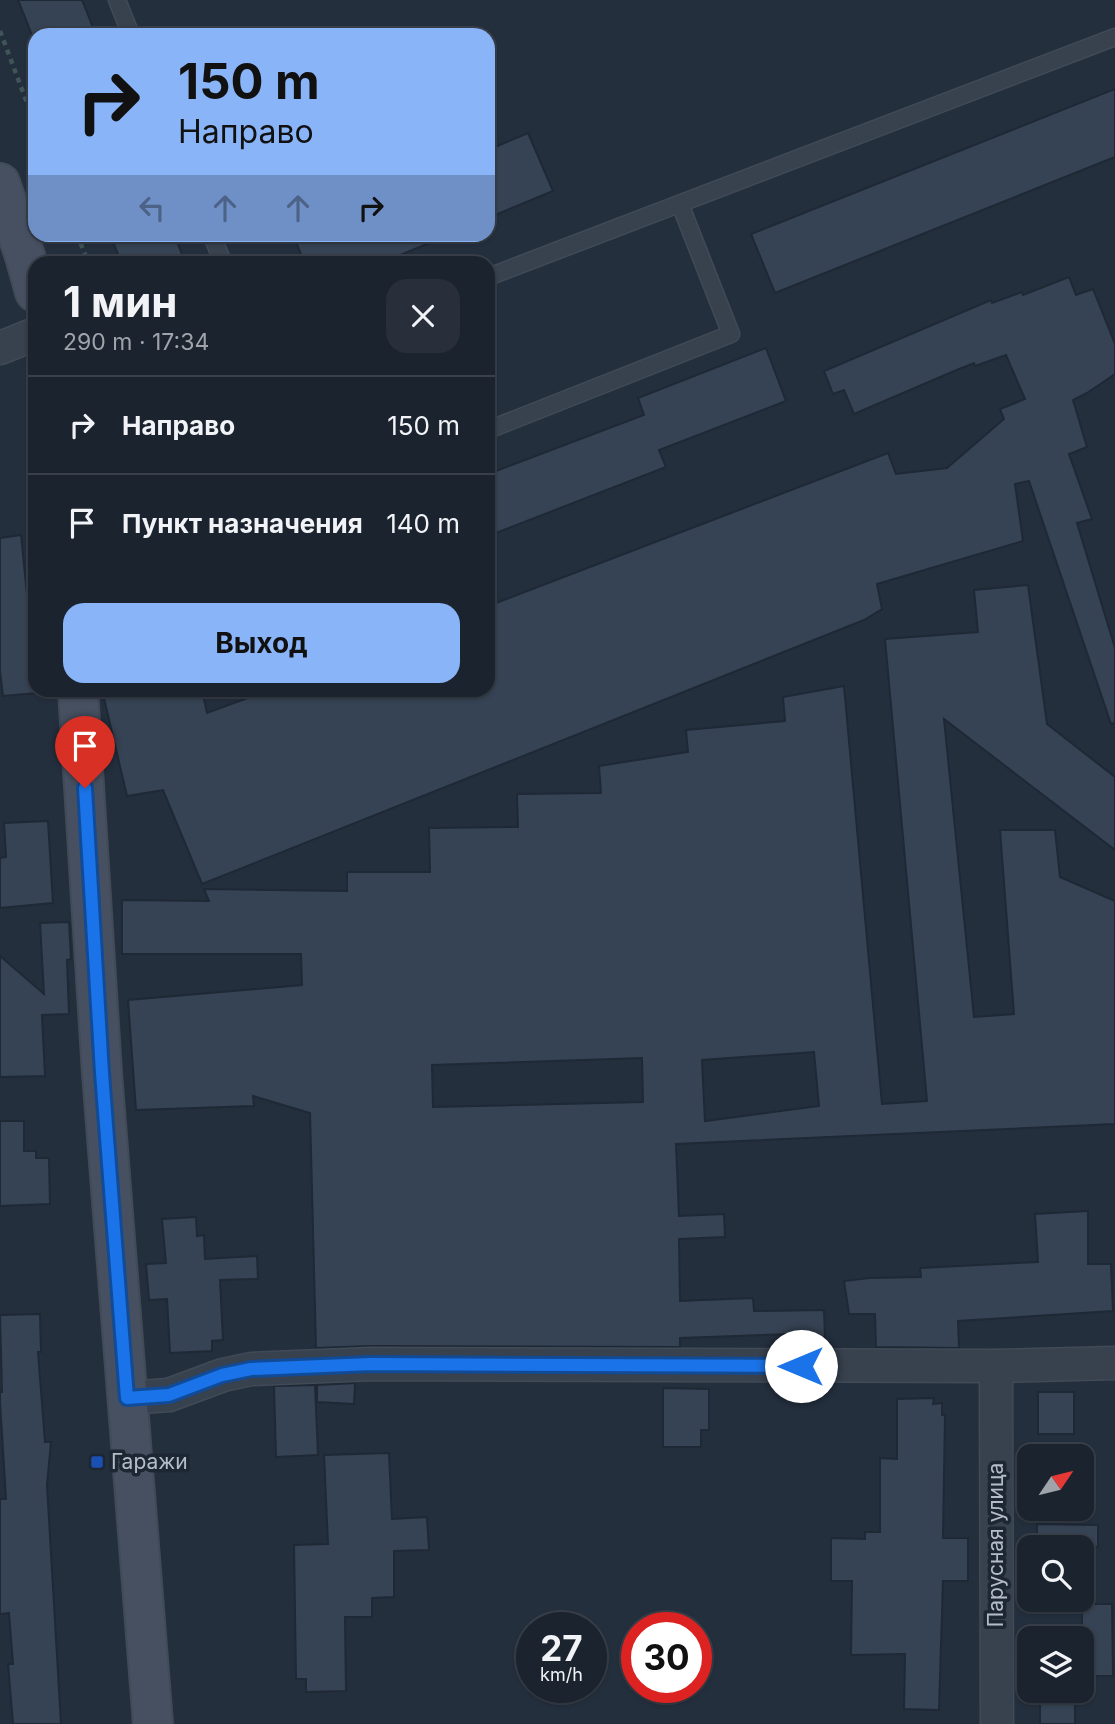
<!DOCTYPE html>
<html lang="ru">
<head>
<meta charset="utf-8">
<style>
	:root { --surface:#1b232e; --page:#282f3a; --text:#f1f3f6; --muted:#a0a4aa; --line:#39404a; --accent:#8ab4f8 }
	body { margin:0; font-family:Inter,sans-serif; background:var(--page); color:var(--text); height:100vh; display:flex; flex-direction:column; font-size:26px; white-space:nowrap }
	* { box-sizing:border-box; margin:0 }
	p { font-size:23px; color:var(--muted) }
	.icon { flex:none; width:38px; height:38px; fill:none; stroke:currentColor; stroke-width:2; stroke-linecap:round; stroke-linejoin:round }
	.map { position:relative; flex:1; overflow:hidden }
	.side { position:absolute; left:28px; top:256px; width:467px; height:441px; display:flex; flex-direction:column; background:var(--surface); border-radius:21px; box-shadow:0 2px 5px #0004,0 0 0 2px var(--line) }
	.side>* { flex:none }
	.hud { position:absolute; left:28px; top:28px; width:467px; height:214px; border-radius:21px; box-shadow:0 2px 5px #0004,0 0 0 2px var(--line); background:#8ab4f8; color:#111; overflow:hidden }
	.needle { width:46px; rotate:55deg }
	.controls { position:absolute; left:1017px; top:1444px; display:grid; gap:14px }
	.controls a { display:grid; place-items:center; width:77px; height:77px; border-radius:14px; background:var(--surface); box-shadow:0 2px 5px #0004,0 0 0 2px var(--line); font-size:35px }
	.speed { position:absolute; left:516px; top:1612px; display:flex; gap:14px; font-size:35px; font-weight:700; text-align:center }
	.speed>* { display:grid; place-content:center; width:91px; height:91px; border-radius:50%; background:var(--surface); box-shadow:0 2px 5px #0004,0 0 0 2px var(--line); line-height:1 }
	.speed small { font-size:18px; font-weight:400 }
	.speed .limit { border:10px solid #d22; background:#fff; color:#111 }
	.pin { position:absolute; display:grid; place-items:center; width:60px; height:60px; color:#fff; margin:-72px -30px; border-radius:50% 50% 50% 0; rotate:-45deg; box-shadow:0 0 7px #0007 }
	.pin .icon { rotate:45deg }
	.me { position:absolute; width:77px; margin:-38px; rotate:270deg; stroke-linejoin:round; filter:drop-shadow(0 0 5px #0008) }
	.turn { display:flex; align-items:center; gap:24px; height:147px; padding:0 35px; font-size:32px }
	.turn .icon { width:91px; height:91px; stroke-width:2.5 }
	.turn b { display:block; font-size:49px; line-height:60px }
	.lanes { display:flex; align-items:center; height:66px; padding:0 35px; background:#0003; justify-content:center; gap:35px; direction:ltr }
	.lanes .off { opacity:.35 }
	.round { display:grid; place-items:center; flex:none; width:74px; height:74px; border-radius:21px; background:var(--page) }
	.overview { display:flex; align-items:center; justify-content:space-between; height:119px; padding:0 35px }
	h1 { font-size:42px; font-weight:700; line-height:52px }
	.action { display:flex; gap:14px; margin-top:auto; padding:14px 35px }
	.action a { flex:1; height:80px; border-radius:21px; background:var(--accent); color:#111; font-size:28px; font-weight:700; line-height:80px; text-align:center }
	ul { padding:0; list-style:none }
	li { display:flex; align-items:center; gap:21px; height:98px; padding:0 35px; border-top:2px solid var(--line) }
	li div { flex:1 }
	li b { display:block; font-size:26px }
	li em { font-style:normal }
	.map>svg:first-child { display:block }
</style>
</head>
<body>
<div class="map">
<svg width="1115" height="1724" viewBox="0 0 1115 1724">
	<rect width="100%" height="100%" fill="#242f3e"/>
	<!-- building -->
	<g fill="#364354" stroke="#1f2835" stroke-width="2" fill-rule="evenodd">
		<path d="M18,0H82L96,35H32Z"/>
		<path d="M1115,89V157L775,293L751,234Z"/>
		<path d="M528,133L553,191L488,218V150Z"/>
		<path d="M110,234H174L185,262H121Z"/>
		<path d="M293,234H449V235L383,262H304Z"/>
		<path d="M1069,277L1076,295L1093,289L1115,344V374L1087,393L1073,400L1087,447L1069,454L1092,519L1077,523L1115,648V723L1111,724L1029,481L1015,484L1023,541L877,584L882,609L864,620L202,884L163,790L127,796L102,690H202L207,713L269,690H488V606L888,453L896,474L947,468L1004,419L1000,409L1025,399L1006,355L975,366L974,363L959,369L854,414L844,390L833,394L824,371L991,300L992,303L1022,292L1023,295Z"/>
		<path d="M766,348L786,401L659,450L666,467L488,536V474L644,415L638,398Z"/>
		<path d="M21,535L37,693L3,696L0,671V538Z"/>
		<path d="M1028,585L1047,724L1115,777V850L944,719L974,1017L1014,1014L1000,830H1055L1060,877L1115,901V1124L676,1144L679,1216L724,1214L725,1237L679,1239L680,1301L753,1298L754,1311L824,1310L825,1337L791,1338V1334L680,1338V1347L371,1346L316,1348L310,1113L253,1096L254,1106L136,1110L128,1000L302,985L301,954H122V900L209,901L204,889L347,891V872H430L429,828L518,827L517,794L601,793L599,766L688,752L686,730L785,721L783,697L844,686L882,1104L927,1101L885,639L978,632L974,590ZM814,1052L819,1106L705,1121L702,1060ZM642,1058L643,1102L433,1107L432,1065Z"/>
		<path d="M48,821L53,903L0,908V858L6,857L4,823Z"/>
		<path d="M69,922L71,959L67,960L69,1014L42,1015L45,1076L0,1077V956L44,994L40,923Z"/>
		<path d="M0,1121H24V1151H36V1158H49L50,1204L0,1206Z"/>
		<path d="M1088,1211V1264H1111L1113,1311L958,1321L959,1348L876,1347L875,1314H849L844,1281L869,1278L921,1277L920,1268L1038,1262L1035,1214Z"/>
		<path d="M196,1217L197,1236L204,1235L205,1259L257,1256L258,1279L220,1280L223,1340L212,1341V1351L170,1353L167,1299L149,1300L146,1264L166,1263L162,1219Z"/>
		<path d="M40,1314L41,1352H38L45,1442H51L47,1485L61,1724H13L8,1664H13L9,1613L0,1614V1499H6L0,1402V1392H2L0,1315Z"/>
		<path d="M355,1383L354,1404L317,1402V1385Z"/>
		<path d="M315,1385L318,1455L276,1457L274,1386Z"/>
		<path d="M663,1388L709,1389V1430H701V1447H663Z"/>
		<rect x="1038" y="1392" width="36" height="42"/>
		<path d="M934,1398L933,1404L942,1403V1415H945L943,1538H968V1581H943L939,1710L904,1709L905,1654L851,1655L852,1581H831V1538L865,1539V1532H880V1458L897,1459V1399Z"/>
		<path d="M389,1453L392,1519L427,1517L429,1550L394,1551V1597L372,1598V1617H345L346,1691L306,1692V1679H296L294,1545L328,1544L324,1455Z"/>
		<path d="M1037,1524L1098,1525V1547H1037Z"/>
		<path d="M1082,1604H1112L1113,1676H1082Z"/>
		<rect x="1040" y="1690" width="35" height="34"/>
	</g>
	<g fill="none" stroke-linecap="round" stroke-linejoin="round">
		<defs>
			<g id="service">
				<path d="M117,0L131,35"/>
				<path d="M211,234L223,262"/>
				<path d="M488,277L1115,37"/>
				<path d="M488,430L731,334L680,204"/>
			</g>
			<g id="minor">
				<path d="M0,348L35,334"/>
				<path d="M996,1366L997,1724"/>
				<path d="M127,1398L169,1395L223,1375L251,1369L371,1364L996,1366L1115,1363"/>
			</g>
			<g id="secondary">
				<path d="M0,183L25,256L35,292"/>
				<path d="M78,690L102,1073L153,1724"/>
			</g>
		</defs>
		<!-- service casing -->
		<use href="#service" stroke="#414a57" stroke-width="19"/>
		<!-- minor casing -->
		<use href="#minor" stroke="#414a57" stroke-width="35"/>
		<!-- secondary casing -->
		<use href="#secondary" stroke="#414a57" stroke-width="42"/>
		<!-- path -->
		<g stroke="#3f5557" stroke-width="4.5" stroke-dasharray="5 5" stroke-linecap="butt">
			<path d="M0,31L35,124"/>
			<path d="M77,234L88,262"/>
		</g>
		<!-- service -->
		<use href="#service" stroke="#38414e" stroke-width="16"/>
		<!-- minor -->
		<use href="#minor" stroke="#38414e" stroke-width="32"/>
		<!-- secondary -->
		<use href="#secondary" stroke="#465061" stroke-width="38"/>
	</g>
	<g fill="none" stroke-linecap="round" stroke-linejoin="round">
		<defs>
			<path id="route" d="M85,788L102,1073L127,1398L169,1395L222,1375L251,1369L371,1364L801,1366"/>
		</defs>
		<!-- route casing -->
		<use href="#route" stroke="#114b97" stroke-width="18"/>
		<!-- route -->
		<use href="#route" stroke="#1a73e8" stroke-width="12"/>
	</g>
	<!-- markers -->
	<rect fill="#1a4fb4" stroke="#1d2633" stroke-width="2.5" x="90" y="1455" width="14" height="14" rx="3.5"/>
	<g text-anchor="middle" stroke-width="7" stroke-linejoin="round" paint-order="stroke">
		<!-- poi labels -->
		<g font-size="21" fill="#b4bcc9" stroke="#1d2633" text-anchor="start">
			<text x="111" y="1469">Гаражи</text>
		</g>
		<!-- street labels -->
		<g font-size="21" fill="#b4bcc9" stroke="#1d2633">
			<text transform="translate(996 1545) rotate(-90)" y="7">Парусная улица</text>
		</g>
	</g>
</svg>
<div class="controls">
<a><svg class="needle" viewBox="-14 -14 28 28"><path d="M0-13l5 13h-10z" fill="#e53935"/><path d="M0 13l5-13h-10z" fill="#a0a4aa"/></svg></a>
<a><svg class="icon" aria-label="search" viewBox="0 0 24 24"><circle cx="10" cy="10" r="6"/><path d="M15 15l6 6"/></svg></a>
<a><svg class="icon" aria-label="layers" viewBox="0 0 24 24"><path d="M12 4l9 5-9 5-9-5zM3 14l9 5 9-5"/></svg></a>
</div>
<div class="speed"><div>27<small>km/h</small></div><div class="limit">30</div></div>
<div class="pin" style="left:85px;top:788px;background:#d93025"><svg class="icon" aria-label="arrive" viewBox="0 0 24 24"><path d="M6 21V4h12l-3 4 3 4H6"/></svg></div>
<svg class="me" style="left:801px;top:1366px" viewBox="-20 -20 40 40"><circle r="19" fill="#fff"/><path d="M0-13L10 11 0 6-10 11z" fill="#1a73e8"/></svg>
<div class="hud">
<div class="turn"><svg class="icon" aria-label="right" viewBox="0 0 24 24"><path d="M7 20v-9h11M14 6l5 5-5 5"/></svg><div><b>150 m</b>Направо</div></div>
<div class="lanes"><svg class="icon off" aria-label="left" viewBox="0 0 24 24"><path d="M17 20v-9H6M10 6l-5 5 5 5"/></svg><svg class="icon off" aria-label="ahead" viewBox="0 0 24 24"><path d="M12 20V5M6 11l6-6 6 6"/></svg><svg class="icon off" aria-label="ahead" viewBox="0 0 24 24"><path d="M12 20V5M6 11l6-6 6 6"/></svg><svg class="icon" aria-label="right" viewBox="0 0 24 24"><path d="M7 20v-9h11M14 6l5 5-5 5"/></svg></div>
</div>
<section class="side">
<div class="overview"><div><h1>1 мин</h1><p>290 m · 17:34</p></div><a class="round"><svg class="icon" aria-label="close" viewBox="0 0 24 24"><path d="M6 6l12 12M18 6L6 18"/></svg></a></div>
<ul>
<li><svg class="icon" aria-label="right" viewBox="0 0 24 24"><path d="M7 20v-9h11M14 6l5 5-5 5"/></svg><div><b>Направо</b></div><em>150 m</em></li>
<li><svg class="icon" aria-label="arrive" viewBox="0 0 24 24"><path d="M6 21V4h12l-3 4 3 4H6"/></svg><div><b>Пункт назначения</b></div><em>140 m</em></li>
</ul>
<div class="action"><a>Выход</a></div>
</section>
</div>
</body>
</html>
